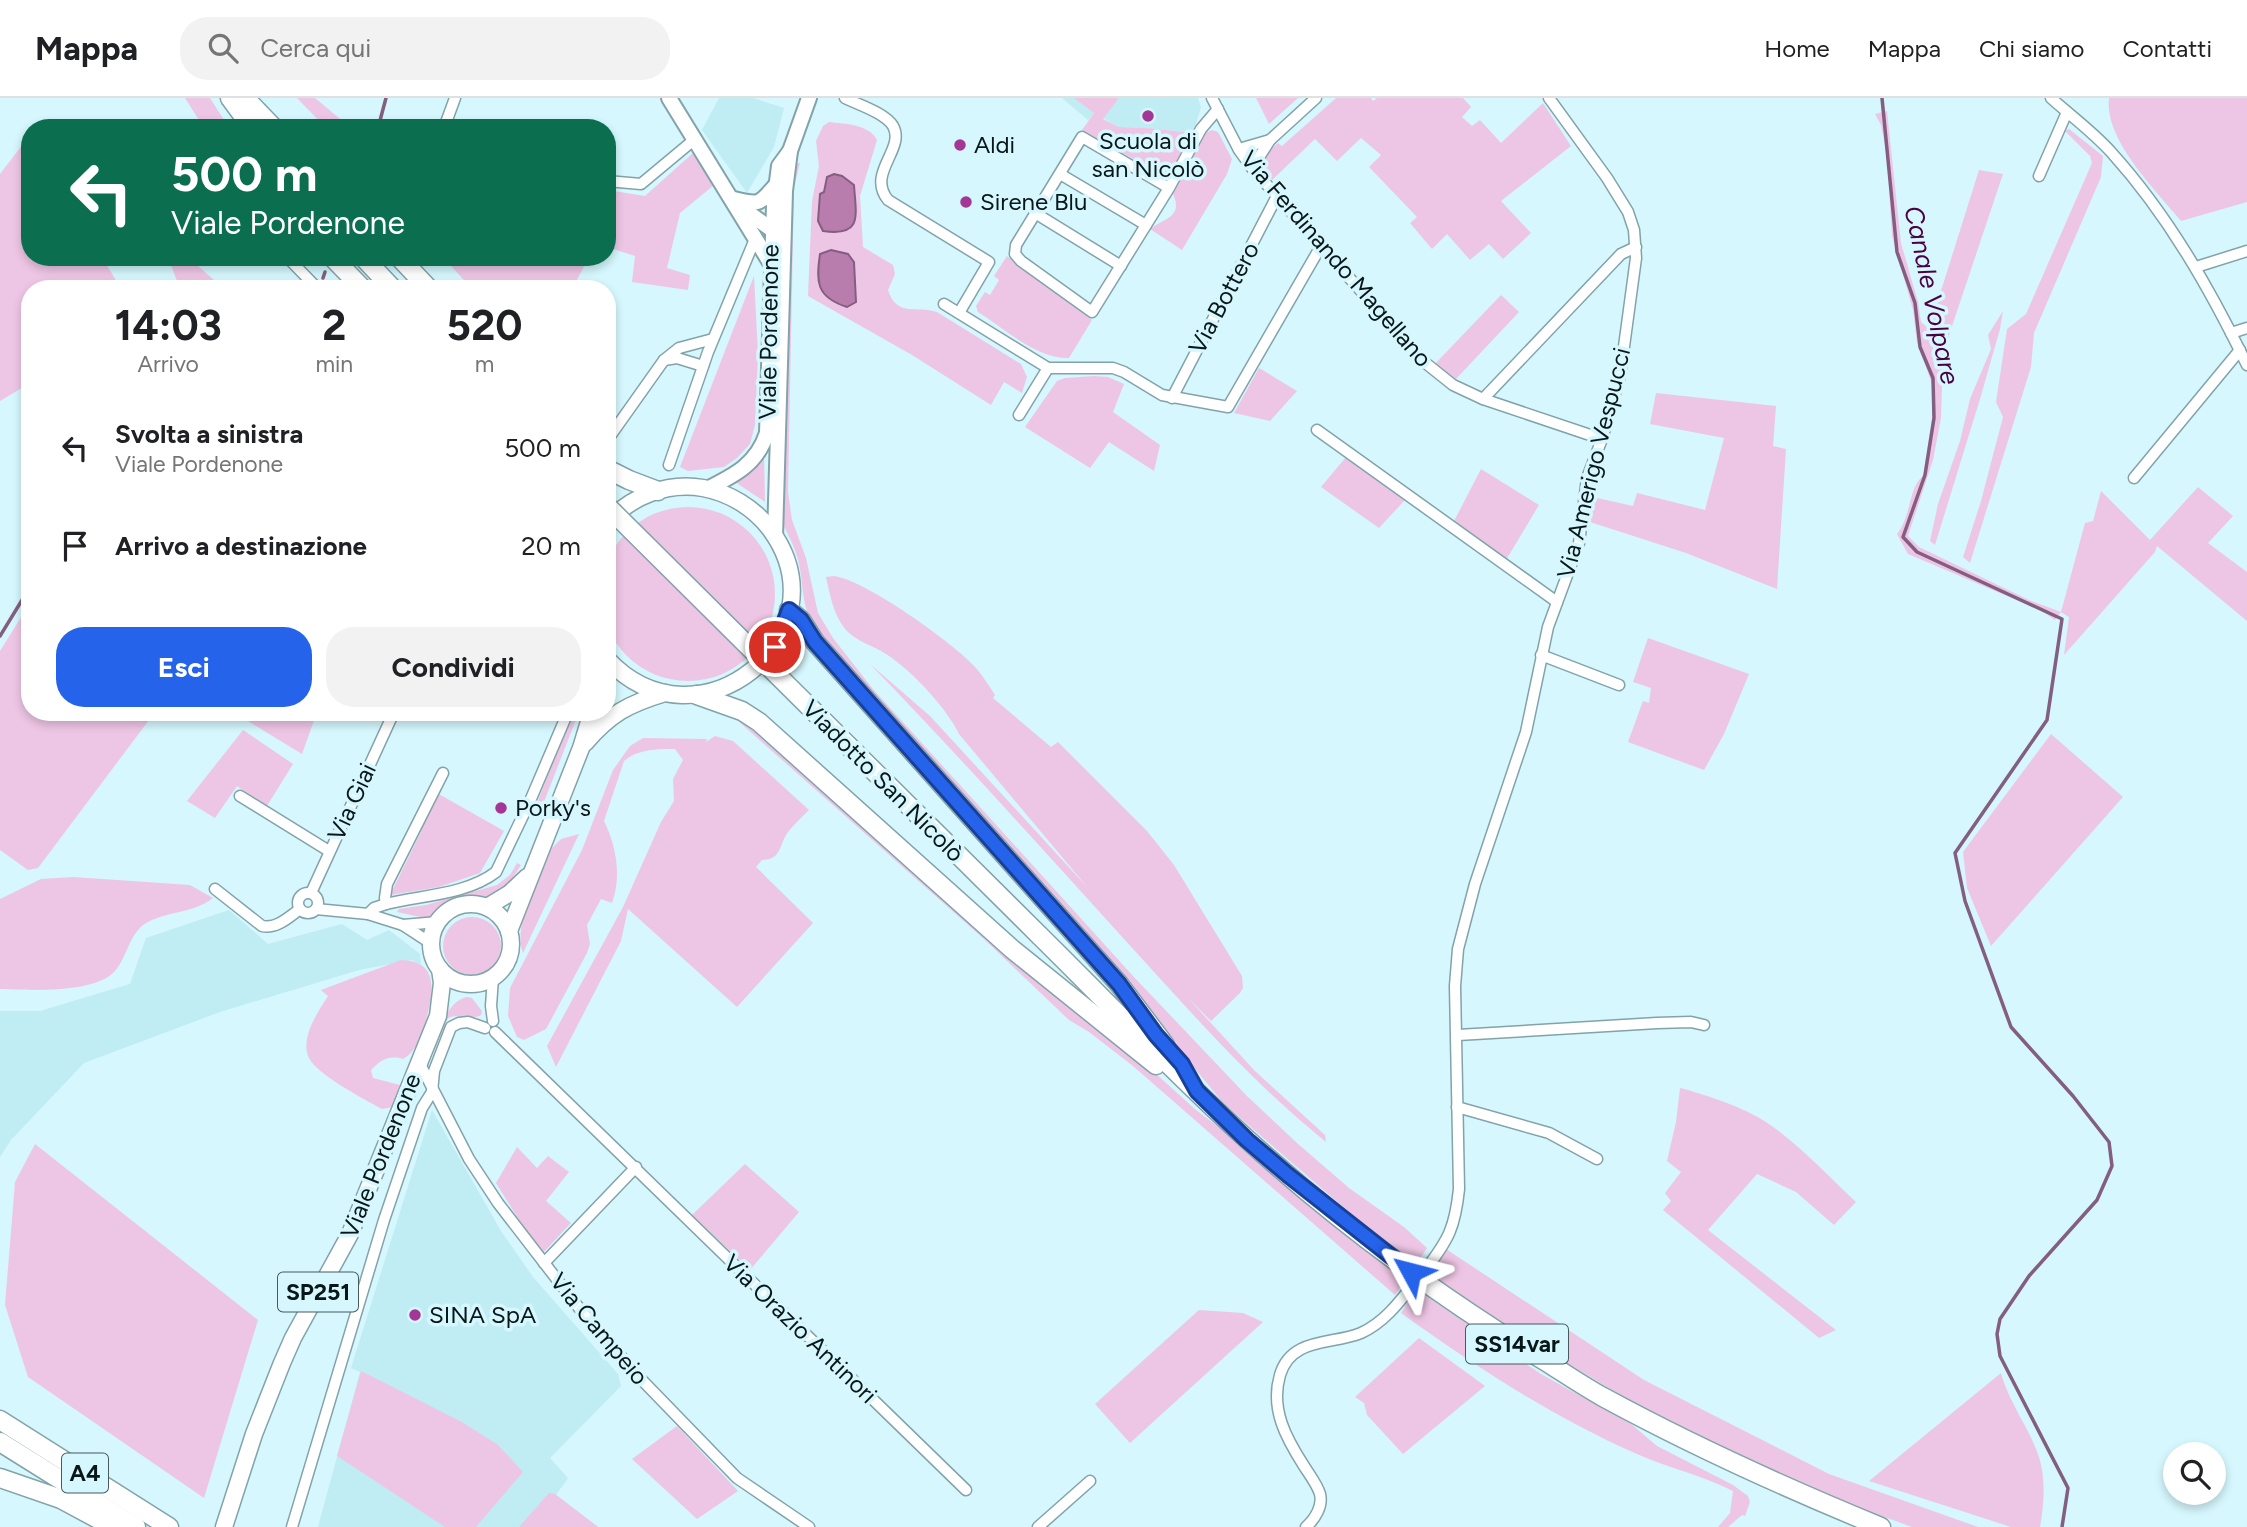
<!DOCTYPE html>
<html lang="it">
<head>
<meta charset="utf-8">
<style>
	:root { --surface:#fff; --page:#f2f2f2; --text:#202124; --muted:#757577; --line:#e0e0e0; --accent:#2563eb }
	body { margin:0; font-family:Figtree,sans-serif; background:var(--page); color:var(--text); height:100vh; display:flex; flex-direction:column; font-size:26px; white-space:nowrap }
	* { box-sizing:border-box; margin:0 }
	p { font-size:23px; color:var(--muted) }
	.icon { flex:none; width:38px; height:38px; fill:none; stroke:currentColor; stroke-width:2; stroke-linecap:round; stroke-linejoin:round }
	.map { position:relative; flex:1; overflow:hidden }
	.details { position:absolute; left:21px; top:182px; width:595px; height:441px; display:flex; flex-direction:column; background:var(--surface); border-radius:28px; box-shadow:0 4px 10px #0003 }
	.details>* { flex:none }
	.banner { position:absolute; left:21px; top:21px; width:595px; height:147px; border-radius:28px; box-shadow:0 4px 10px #0003; background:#0b6e4f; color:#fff; overflow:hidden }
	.buttons { position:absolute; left:2163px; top:1344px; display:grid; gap:14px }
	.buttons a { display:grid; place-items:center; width:63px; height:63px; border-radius:50%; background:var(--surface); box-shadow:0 4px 10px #0003; font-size:35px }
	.pin { position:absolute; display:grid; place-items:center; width:60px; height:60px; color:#fff; margin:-30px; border:4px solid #fff; border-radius:50%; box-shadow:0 2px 7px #0007 }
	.me { position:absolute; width:77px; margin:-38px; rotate:308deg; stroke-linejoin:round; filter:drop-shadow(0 0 5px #0008) }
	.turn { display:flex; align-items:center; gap:24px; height:147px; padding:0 35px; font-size:32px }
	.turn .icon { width:91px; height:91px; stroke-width:2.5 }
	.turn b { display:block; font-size:49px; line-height:60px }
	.eta { display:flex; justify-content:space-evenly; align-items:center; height:119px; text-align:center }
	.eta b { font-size:42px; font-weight:700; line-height:49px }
	.primary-button { display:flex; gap:14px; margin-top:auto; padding:14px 35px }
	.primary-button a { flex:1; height:80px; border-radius:28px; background:var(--accent); color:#fff; font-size:28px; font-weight:700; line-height:80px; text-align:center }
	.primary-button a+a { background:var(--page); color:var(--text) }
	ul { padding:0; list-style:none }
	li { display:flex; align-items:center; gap:21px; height:98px; padding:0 35px }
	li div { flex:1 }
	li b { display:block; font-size:26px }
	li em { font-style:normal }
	header { display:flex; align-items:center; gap:42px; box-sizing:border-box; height:98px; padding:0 35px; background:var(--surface); border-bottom:2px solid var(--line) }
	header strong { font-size:33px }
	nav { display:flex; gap:38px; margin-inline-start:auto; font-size:24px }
	.search { width:490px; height:63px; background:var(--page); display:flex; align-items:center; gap:18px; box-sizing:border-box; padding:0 24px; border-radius:28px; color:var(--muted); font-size:26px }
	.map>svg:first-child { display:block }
</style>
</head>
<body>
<header>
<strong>Mappa</strong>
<div class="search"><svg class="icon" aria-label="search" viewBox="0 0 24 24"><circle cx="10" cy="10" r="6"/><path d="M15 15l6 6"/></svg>Cerca qui</div>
<nav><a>Home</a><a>Mappa</a><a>Chi siamo</a><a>Contatti</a></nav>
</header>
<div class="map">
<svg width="2247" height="1429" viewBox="0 0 2247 1429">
	<rect width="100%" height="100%" fill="#d5f7fd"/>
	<!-- built -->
	<g fill="#c0ecf4">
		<path d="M719,0H753L784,10L774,49L747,95L702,32Z"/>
		<path d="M1062,0H1198L1201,9L1193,35L1148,30L1119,29L1094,15L1088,22Z"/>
		<path d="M229,812L268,846L342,826L367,842L389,832L420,856L421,867L412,862L359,872L220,914L84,965L11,1042L0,1059V913H40L130,886L146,840Z"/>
		<path d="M432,1012L501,1133L533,1179L618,1276L621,1288L550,1360L568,1380L556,1397L598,1429H318L360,1274L351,1270Z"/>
	</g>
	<!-- green -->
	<g fill="#eec6e5">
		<path d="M185,0H210L229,30H204Z"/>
		<path d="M297,0H315L351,30H326Z"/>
		<path d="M1074,0H1117L1118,1L1103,21L1119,29L1148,30L1193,35L1171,77L1167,80L1082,32L1094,15Z"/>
		<path d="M1256,0H1298L1269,26Z"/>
		<path d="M1336,0H1371L1373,3L1377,0H1463L1471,9L1462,19L1472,28L1480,22L1501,45L1543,5L1571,48L1501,103L1531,135L1503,161L1489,146L1470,162L1447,136L1432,151L1410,125L1417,119L1369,69L1381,57L1361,40L1337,63L1315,41L1272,82L1263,67L1267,55L1278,45L1282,48Z"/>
		<path d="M2109,0H2247V104L2181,123C2156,92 2104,42 2109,0Z"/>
		<path d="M1887,13L1901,145L1918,204L1921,224L1929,231L1979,72L2003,76L1943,255L1941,320L1933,362L1908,438L1919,449L2029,502L2061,514L2085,425L2093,423L2101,393L2150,442L2198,389L2233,418L2208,445L2247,474V523L2157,448L2155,454L2064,557L2069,519L2061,514L2055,522L2040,512L1908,456L1897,436C1912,417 1908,390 1923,378L1932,322V286L1917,244L1913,212L1892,138L1887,58L1881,27L1875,16Z"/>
		<path d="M829,24C845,26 869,26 877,42L860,98L863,149L893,167L895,176L888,192C897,220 916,207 937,214L1021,266L1027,279L1022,295L1004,284L991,307L912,257L808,198L812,103L819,68L816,43L823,28Z"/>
		<path d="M2069,31L2103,58L2101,79L2034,235L2031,269L1970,465L1963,459L1981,403L2003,319L1996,304L2007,231L2026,216L2092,65L2090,58L2065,33Z"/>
		<path d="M1212,32L1218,34L1232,61L1227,76L1182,152L1150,131C1163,121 1184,119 1173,96L1201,37Z"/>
		<path d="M30,37V159H102L121,191H30V285L0,303V76Z"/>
		<path d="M693,55L714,87L680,115L667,170L690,177L688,192L632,184L635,158L607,149V92L645,98Z"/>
		<path d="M800,65L794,89L788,394L792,422L806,460L818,515L833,540L873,591L1133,878L1247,998L1297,1045L1349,1090L1404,1129L1427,1150L1416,1166L1371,1133L1223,1005L1183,956L1158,934L815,533C799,502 805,486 797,458C792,441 783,431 779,412L790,102L795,66Z"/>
		<path d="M1007,158L1092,222L1069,260C1037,261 1005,231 978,214L976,208L985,194L990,197L999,182L994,178Z"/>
		<path d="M168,159H188L224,191H180Z"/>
		<path d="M443,159H589L572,191H472Z"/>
		<path d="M754,178L758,256L755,327L750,346L737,360L724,369L688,373L680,369Z"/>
		<path d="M1501,197L1519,214L1455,282L1435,266Z"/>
		<path d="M2003,213L2000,231L1980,301L1935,447L1930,443L1938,406L1960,343L1970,301L1991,251L1988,237Z"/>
		<path d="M1259,270L1297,293L1270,323L1234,315Z"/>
		<path d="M1094,278L1108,279L1124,286L1113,314L1160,347L1154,373L1109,344L1090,370L1025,329L1057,283L1065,280Z"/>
		<path d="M1656,295L1776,308L1773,348L1786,351L1777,491L1686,455L1590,424L1593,399L1633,408L1637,395L1705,412L1724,340L1650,326Z"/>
		<path d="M764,357L765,404L735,384L753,372Z"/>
		<path d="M1346,359L1405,402L1379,430L1321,389Z"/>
		<path d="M1481,371L1539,407L1506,462L1453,425Z"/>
		<circle cx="688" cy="496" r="87"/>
		<path d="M834,478C865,482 954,545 976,570C983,578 989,588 995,597L993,600L1051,649L1058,644L1147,733L1174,767L1242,878L1243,890L1240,895L1211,923L1187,899L1255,973L1325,1037L1326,1044C1255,987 1195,919 1134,852C1047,756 960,659 870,566L930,618L1088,790L959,636C947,610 907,567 881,553C870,547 858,543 848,534C834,520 830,497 826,479Z"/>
		<path d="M30,505V614H155L38,770L28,772L0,752V553Z"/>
		<path d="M1648,540L1749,576L1724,636L1704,672L1628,644L1643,603L1649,605L1651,590L1633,584Z"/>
		<path d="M248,614H317L302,656L243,620Z"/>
		<path d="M573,614H579L542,709L537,705Z"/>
		<path d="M728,614L741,621L758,635L1072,911L1124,947L1196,1012L1236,1042L1303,1101L1405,1182L1395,1197L1133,968L1089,934L1069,922L985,842Z"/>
		<path d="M243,632L293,666L267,708L237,688L215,720L187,703Z"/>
		<path d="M2051,636L2123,699L1991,848L1967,790L1963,754Z"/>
		<path d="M715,638L733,643L809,712C802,719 794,726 788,734C779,746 782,762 762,762L756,769L813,825L737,909L628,811L621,843L556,969L547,948L623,809L661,724L674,703L673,681L683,662L675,651C657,651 638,651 624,663L604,723C616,747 622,778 612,805L601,801L587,827L590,846L587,855L546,931L524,942L517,939L508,918L510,890L582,752L613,672L630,648L643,640L707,641L706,644Z"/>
		<path d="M437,695L504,733L480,775L439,789L390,797L421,734L418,732Z"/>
		<path d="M579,736L523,855C512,824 540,779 552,750L561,741Z"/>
		<path d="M517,765L521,767L507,789L492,799L457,802L433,818L425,820L397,814L399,811L426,807L497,787L510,777Z"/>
		<path d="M73,779L190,787L213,800C194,815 169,813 148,824C129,834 128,858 115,873C94,896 29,892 0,891V801L41,781Z"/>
		<circle cx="472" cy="848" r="29"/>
		<path d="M401,862C436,863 434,888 428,914C424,931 419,952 403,961C388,957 381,962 371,972L373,980L400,987L393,1009L382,1011C364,1001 315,976 308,958C301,938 318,914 328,898L321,892Z"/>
		<path d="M467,899L472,900L482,913L481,917C471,923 458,915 448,920L428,966C436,945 443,904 467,899Z"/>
		<path d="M1680,990C1707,997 1743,1009 1766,1024C1799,1046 1827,1077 1856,1104L1834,1127L1796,1094L1757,1076L1708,1132L1836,1232L1819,1240L1663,1112L1671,1103L1665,1095L1681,1074L1667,1063L1676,1024Z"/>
		<path d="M35,1046L258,1222L204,1400L28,1279L5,1207L15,1084Z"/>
		<path d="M517,1049L537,1070L548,1058L569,1074L546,1103L571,1125L541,1157L496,1085Z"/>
		<path d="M745,1066L799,1114L750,1172L692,1117Z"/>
		<path d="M1446,1151L1644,1282L1829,1376L1978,1429H1912L1816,1394L1740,1361L1639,1308L1530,1243L1428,1175Z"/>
		<path d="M1416,1191L1541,1276L1631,1326L1657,1348L1733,1387L1748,1398L1750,1404L1745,1418L1742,1417L1728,1429H1718L1730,1415L1733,1393C1702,1377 1668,1370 1637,1356C1553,1319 1476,1269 1401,1215Z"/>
		<path d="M1199,1212L1243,1215L1263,1224L1130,1345L1095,1306Z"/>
		<path d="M1419,1240L1485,1288L1403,1356L1367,1317L1364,1305L1355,1299Z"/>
		<path d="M361,1273L462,1324L498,1347L523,1374L476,1429H445L337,1358Z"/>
		<path d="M2001,1275C2009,1305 2029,1329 2039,1359C2046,1381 2044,1407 2040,1429H2011L1869,1383Z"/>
		<path d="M677,1328L738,1393L697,1421L632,1361Z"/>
		<path d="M549,1395L555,1396L598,1429H519Z"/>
	</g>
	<!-- water -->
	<g fill="#b87dad" stroke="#845e81" stroke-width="2">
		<path d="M834,76L842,78L854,87C856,118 863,139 823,133L818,123L820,96L824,94L827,79Z"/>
		<path d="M831,152L848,156L854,164L856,204L847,209C816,199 816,184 820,156Z"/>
	</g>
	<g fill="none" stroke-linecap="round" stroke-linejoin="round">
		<!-- stream -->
		<g stroke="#845e81" stroke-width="3.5">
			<path d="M1882,0L1897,154L1915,205L1920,249L1933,280L1934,320L1925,377L1903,439L1917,454L2062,521L2047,622L1955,755L1965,803L2011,929L2073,998L2109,1044L2112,1068L2097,1102L2029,1178L2000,1221L1997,1236L2000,1258L2068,1390L2062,1429"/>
			<path d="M378,30L386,0"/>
			<path d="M323,180L325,174"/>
			<path d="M0,538L30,489"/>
		</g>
		<defs>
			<g id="street">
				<path d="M845,0C859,7 885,15 893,28C906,51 866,75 888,102L989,164L959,215"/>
				<path d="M1212,0L1239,52L1252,70L1423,263L1453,287L1483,301L1602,341"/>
				<path d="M2051,0C2071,18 2093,34 2111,54C2168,117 2210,191 2247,267"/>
				<path d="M444,30L455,0"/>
				<path d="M1239,51L1270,42"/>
				<path d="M1252,70L1270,42L1316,0"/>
				<path d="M1060,76L1146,127"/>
				<path d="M2039,78L2067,14"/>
				<path d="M607,83L641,86L695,41"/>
				<path d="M1169,90L1082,39L1016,147L1015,156L1021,163L1092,214L1169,90L1201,31L1218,11"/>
				<path d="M1035,115L1121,168"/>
				<path d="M287,159L318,191"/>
				<path d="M2196,169L2247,153"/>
				<path d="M944,206L1048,270H1113L1124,274L1162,297L1228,309L1321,148"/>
				<path d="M2231,235L2247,230"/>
				<path d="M703,268L677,260L664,262L679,250L713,241"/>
				<path d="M1172,300L1276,100"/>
				<path d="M1483,301L1621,156L1636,149"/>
				<path d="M1019,317L1048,270"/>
				<path d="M1317,332L1557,504"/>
				<path d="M608,341L664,262"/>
				<path d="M669,367L708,254L755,141"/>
				<path d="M2134,380L2240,252"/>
				<path d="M1541,557L1619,587"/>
				<path d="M240,698L329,753"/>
				<path d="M215,791L262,828C277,831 289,819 300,811"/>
				<circle cx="308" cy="805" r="10"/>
				<path d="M311,795L394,614"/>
				<path d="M386,806L385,800L387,786L443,675"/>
				<path d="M316,811L368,816L403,827"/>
				<path d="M368,816L374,810L386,806C421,797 466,797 496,774L530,703L568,614"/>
				<path d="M432,846L403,827L438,824"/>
				<path d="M493,880L491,908L493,923"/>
				<path d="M495,934L966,1392"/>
				<path d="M1458,937L1657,925L1691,924L1704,927"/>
				<path d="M420,966L469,1061L498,1105L579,1210L639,1279L737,1380L809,1429"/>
				<path d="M1457,1009L1549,1035L1597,1061"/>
				<path d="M544,1165L636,1069"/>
				<path d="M1426,1171C1449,1141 1455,1129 1459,1091L1455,888L1458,851L1475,786L1526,634L1548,529L1579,445L1587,380L1602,341L1620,278L1636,160L1634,132L1628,114L1607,80L1549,0"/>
				<path d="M292,1429L384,1122L422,1010L432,994L434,973L451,929L459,925L468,924L485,930"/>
				<path d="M1038,1429L1090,1383"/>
				<path d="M1306,1429C1315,1421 1323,1408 1320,1396C1317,1386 1309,1376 1304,1368C1286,1340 1270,1311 1280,1277C1291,1239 1332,1247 1361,1235C1383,1225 1398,1206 1412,1188"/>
			</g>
			<g id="secondary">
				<path d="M669,0L771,166"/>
				<path d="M734,101C759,107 759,107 775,88"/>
				<path d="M738,107L775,134"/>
				<path d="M707,391C735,377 757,366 767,335L774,107L779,68L790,53"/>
				<path d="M775,439L785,93L790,53L809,0"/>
			</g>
			<g id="primary">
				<path d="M607,425C631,398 667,384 703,390C730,395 754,410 770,431C848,537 698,659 607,561"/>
				<path d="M585,645C610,616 628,606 665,595"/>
				<circle cx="471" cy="846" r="40"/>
				<path d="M487,809L510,795L527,779"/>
				<path d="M509,833L581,650L592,614"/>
				<path d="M224,1429L254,1336L282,1265L293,1240L350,1136L438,918L442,885L440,871"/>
			</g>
			<g id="highway">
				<path d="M230,0L252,30"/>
				<path d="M245,0L274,30"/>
				<path d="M332,159L363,191"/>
				<path d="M363,159L393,191"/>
				<path d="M399,159L429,191"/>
				<path d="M607,371L629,382L658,393"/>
				<path d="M789,512L801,522L815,544L1119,886L1165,947"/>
				<path d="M697,597L742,613L759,624L1012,851L1156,967"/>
				<path d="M1040,838C1109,906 1176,977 1248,1042C1339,1125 1440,1199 1545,1263C1564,1275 1583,1288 1603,1299C1693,1348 1786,1390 1881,1429"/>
				<path d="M0,1322L169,1429"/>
				<path d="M0,1344L136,1429"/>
				<path d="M0,1380L61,1401L113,1429"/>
			</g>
		</defs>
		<!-- street casing -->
		<use href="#street" stroke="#82a3a9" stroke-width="13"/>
		<!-- secondary casing -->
		<use href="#secondary" stroke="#82a3a9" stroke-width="18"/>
		<!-- primary casing -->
		<use href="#primary" stroke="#82a3a9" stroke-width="19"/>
		<!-- highway casing -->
		<use href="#highway" stroke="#82a3a9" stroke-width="21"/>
		<!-- street -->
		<use href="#street" stroke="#fff" stroke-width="10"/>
		<!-- secondary -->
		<use href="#secondary" stroke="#fff" stroke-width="14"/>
		<!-- primary -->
		<use href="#primary" stroke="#fff" stroke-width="16"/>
		<!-- highway -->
		<use href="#highway" stroke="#fff" stroke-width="18"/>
		<defs>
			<path id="highway-bridge" d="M607,408L1040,838"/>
		</defs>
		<!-- highway-bridge casing -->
		<use href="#highway-bridge" stroke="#82a3a9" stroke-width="21" stroke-linecap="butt"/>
		<!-- highway-bridge -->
		<use href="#highway-bridge" stroke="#fff" stroke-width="18"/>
	</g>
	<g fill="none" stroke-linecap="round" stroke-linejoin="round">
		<defs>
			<path id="route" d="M775,549L789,512L801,522L815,544L1119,886L1156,937L1182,966L1197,993L1247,1042L1288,1077L1411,1174"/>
		</defs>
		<!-- route casing -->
		<use href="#route" stroke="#184099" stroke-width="18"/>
		<!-- route -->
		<use href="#route" stroke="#2563eb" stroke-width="12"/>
	</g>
	<!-- markers -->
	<g fill="#a43695" stroke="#d5f7fd" stroke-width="2.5">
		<circle cx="1148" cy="18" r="7"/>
		<circle cx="960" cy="47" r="7"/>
		<circle cx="966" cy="104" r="7"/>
		<circle cx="501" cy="710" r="7"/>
		<circle cx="415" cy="1217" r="7"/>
	</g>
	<g text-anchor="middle" stroke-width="7" stroke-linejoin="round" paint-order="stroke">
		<!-- shield labels -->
		<g fill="#d5f7fd" stroke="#475a5d" stroke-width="2">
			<rect x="278" y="1174.5" width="80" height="39" rx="5"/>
			<rect x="1466" y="1226.5" width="102" height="39" rx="5"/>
			<rect x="62" y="1355.5" width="46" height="39" rx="5"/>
		</g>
		<g font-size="23" font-weight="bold" fill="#0a1719">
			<text x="318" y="1202">SP251</text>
			<text x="1517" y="1254">SS14var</text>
			<text x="85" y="1383">A4</text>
		</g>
		<!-- poi labels -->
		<g font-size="24" fill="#0a1719" stroke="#d5f7fd" text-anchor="start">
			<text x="1148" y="51" text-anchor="middle">Scuola di<tspan x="1148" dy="28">san Nicolò</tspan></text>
			<text x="974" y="55">Aldi</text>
			<text x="980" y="112">Sirene Blu</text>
			<text x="515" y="718">Porky's</text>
			<text x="429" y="1225">SINA SpA</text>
		</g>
		<!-- street labels -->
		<g font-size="24" fill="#0a1719" stroke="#d5f7fd">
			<text transform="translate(1336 161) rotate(49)" y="8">Via Ferdinando Magellano</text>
			<text transform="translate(1224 200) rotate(-62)" y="8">Via Bottero</text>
			<text transform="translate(769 234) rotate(-89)" y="8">Viale Pordenone</text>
			<text transform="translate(1594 365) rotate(-76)" y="8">Via Amerigo Vespucci</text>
			<text transform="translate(883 683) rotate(45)" y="8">Viadotto San Nicolò</text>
			<text transform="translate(352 704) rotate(-65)" y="8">Via Giai</text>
			<text transform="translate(381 1058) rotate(-68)" y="8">Viale Pordenone</text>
			<text transform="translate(599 1231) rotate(50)" y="8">Via Campeio</text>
			<text transform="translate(800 1231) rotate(44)" y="8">Via Orazio Antinori</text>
		</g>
		<!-- water labels -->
		<g font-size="26" font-style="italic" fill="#4c0144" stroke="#d5f7fd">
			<text transform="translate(1932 197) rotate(78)" y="9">Canale Volpare</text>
		</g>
	</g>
</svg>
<div class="buttons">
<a><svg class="icon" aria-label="search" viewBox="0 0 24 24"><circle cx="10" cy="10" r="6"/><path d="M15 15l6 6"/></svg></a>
</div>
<div class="pin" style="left:775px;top:549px;background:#d93025"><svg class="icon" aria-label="arrive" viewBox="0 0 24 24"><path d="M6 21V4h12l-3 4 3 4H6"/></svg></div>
<svg class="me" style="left:1411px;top:1174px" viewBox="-20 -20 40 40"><path d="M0-17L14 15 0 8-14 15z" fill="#2563eb" stroke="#fff" stroke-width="4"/></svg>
<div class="banner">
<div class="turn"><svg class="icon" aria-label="left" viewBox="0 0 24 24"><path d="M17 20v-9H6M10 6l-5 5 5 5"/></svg><div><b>500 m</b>Viale Pordenone</div></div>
</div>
<section class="details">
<div class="eta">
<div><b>14:03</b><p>Arrivo</p></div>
<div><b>2</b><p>min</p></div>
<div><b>520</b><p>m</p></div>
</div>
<ul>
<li><svg class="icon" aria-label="left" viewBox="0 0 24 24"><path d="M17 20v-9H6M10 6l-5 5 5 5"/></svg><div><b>Svolta a sinistra</b><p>Viale Pordenone</p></div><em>500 m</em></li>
<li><svg class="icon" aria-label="arrive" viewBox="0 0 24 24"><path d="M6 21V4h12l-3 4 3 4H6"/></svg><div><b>Arrivo a destinazione</b></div><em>20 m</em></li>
</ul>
<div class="primary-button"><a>Esci</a><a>Condividi</a></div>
</section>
</div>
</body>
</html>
